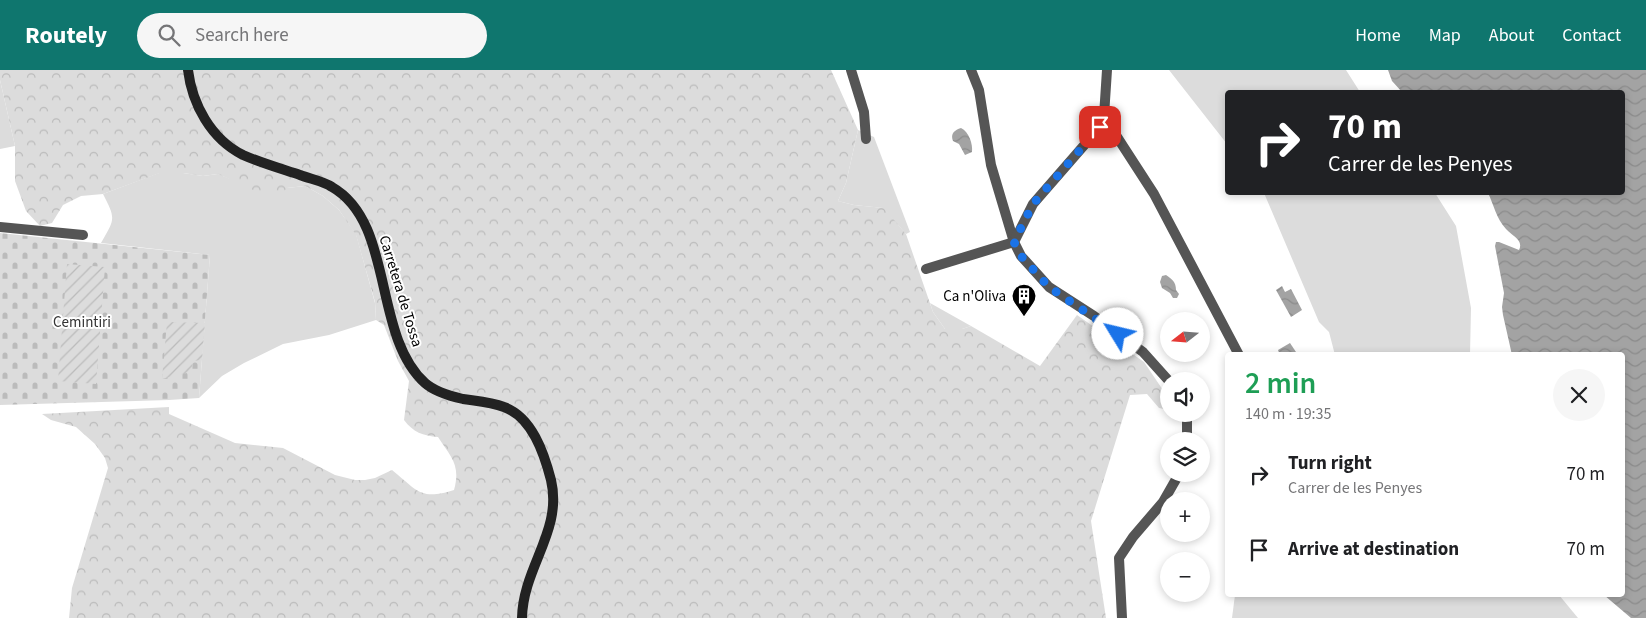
<!DOCTYPE html>
<html lang="en">
<head>
<meta charset="utf-8">
<style>
	:root { --surface:#fff; --page:#f6f6f6; --text:#202124; --muted:#757577; --accent:#0f766e }
	body { margin:0; font-family:"Source Sans 3",sans-serif; background:var(--page); color:var(--text); height:100vh; display:flex; flex-direction:column; font-size:19px; white-space:nowrap }
	* { box-sizing:border-box; margin:0 }
	p { font-size:16px; color:var(--muted) }
	.icon { flex:none; width:28px; height:28px; fill:none; stroke:currentColor; stroke-width:2; stroke-linecap:round; stroke-linejoin:round }
	.map { position:relative; flex:1; overflow:hidden }
	.side { position:absolute; left:1225px; top:282px; width:400px; height:245px; display:flex; flex-direction:column; background:var(--surface); border-radius:5px; box-shadow:0 2px 8px #0003 }
	.side>* { flex:none }
	.banner { position:absolute; left:1225px; top:20px; width:400px; height:105px; border-radius:5px; box-shadow:0 2px 8px #0003; background:#202124; color:#fff; overflow:hidden }
	.needle { width:32px; rotate:253deg }
	.fabs { position:absolute; left:1160px; top:242px; display:grid; gap:10px }
	.fabs a { display:grid; place-items:center; width:50px; height:50px; border-radius:50%; background:var(--surface); box-shadow:0 2px 8px #0003; font-size:25px }
	.pin { position:absolute; display:grid; place-items:center; width:42px; height:42px; color:#fff; margin:-21px; border-radius:10px; box-shadow:0 2px 8px #0006 }
	.me { position:absolute; width:55px; margin:-28px; rotate:306deg; stroke-linejoin:round; filter:drop-shadow(0 0 4px #0008) }
	.turn { display:flex; align-items:center; gap:18px; height:105px; padding:0 20px; font-size:22px }
	.turn .icon { width:65px; height:65px; stroke-width:2.5 }
	.turn b { display:block; font-size:35px; line-height:42px }
	.round { display:grid; place-items:center; flex:none; width:52px; height:52px; border-radius:26px; background:var(--page) }
	.overview { display:flex; align-items:center; justify-content:space-between; height:85px; padding:0 20px }
	h1 { font-size:30px; font-weight:600; line-height:38px; color:#1e9e55 }
	ul { padding:0; list-style:none }
	li { display:flex; align-items:center; gap:15px; height:75px; padding:0 20px }
	li div { flex:1 }
	li b { display:block; font-size:19px }
	li em { font-style:normal }
	header { display:flex; align-items:center; gap:30px; box-sizing:border-box; height:70px; padding:0 25px; background:var(--accent); color:#fff }
	header strong { font-size:24px }
	nav { display:flex; gap:28px; margin-inline-start:auto; font-size:18px }
	.search { width:350px; height:45px; background:var(--page); display:flex; align-items:center; gap:12px; box-sizing:border-box; padding:0 18px; border-radius:28px; color:var(--muted); font-size:19px }
	.map>svg:first-child { display:block }
</style>
</head>
<body>
<header>
<strong>Routely</strong>
<div class="search"><svg class="icon" aria-label="search" viewBox="0 0 24 24"><circle cx="10" cy="10" r="6"/><path d="M15 15l6 6"/></svg>Search here</div>
<nav><a>Home</a><a>Map</a><a>About</a><a>Contact</a></nav>
</header>
<div class="map">
<svg width="1646" height="548" viewBox="0 0 1646 548">
	<defs>
		<pattern id="forest-crowns" width="20" height="18" patternUnits="userSpaceOnUse" patternTransform="scale(1.25)"><rect width="20" height="18" fill="#dcdcdc"/><path d="M2 6a3 3 0 1 1 6 0M12 15a3 3 0 1 1 6 0" fill="none" stroke="#bbb"/></pattern>
		<pattern id="cemetery-stones" width="16" height="16" patternUnits="userSpaceOnUse" patternTransform="scale(1.25)"><rect width="16" height="16" fill="#dcdcdc"/><path d="M2 7V4a2 2 0 0 1 4 0v3zM10 15v-3a2 2 0 0 1 4 0v3z" fill="#bbb"/></pattern>
		<pattern id="garden-furrows" width="10" height="10" patternUnits="userSpaceOnUse" patternTransform="scale(1.25)"><rect width="10" height="10" fill="#dcdcdc"/><path d="M-1 1l2-2M0 10L10 0M9 11l2-2" fill="none" stroke="#bbb"/></pattern>
		<pattern id="water-waves" width="16" height="10" patternUnits="userSpaceOnUse" patternTransform="scale(1.25)"><rect width="16" height="10" fill="#a3a3a3"/><path d="M0 5q4-4 8 0t8 0" fill="none" stroke="#8b8b8b"/></pattern>
	</defs>
	<rect width="100%" height="100%" fill="#fff"/>
	<!-- grass -->
	<g fill="#dcdcdc">
		<path d="M1169,0H1346L1360,22H1228L1227,74Z"/>
		<path d="M0,10L15,76L0,79Z"/>
		<path d="M858,60L874,67L910,162L906,164L883,138L854,135L838,131L846,113Z"/>
		<path d="M159,103H183L203,106L218,104L238,112L287,118L305,116L323,126L339,140L356,164L375,233L376,250L329,265L283,274L244,293L222,306L199,328L210,185L101,173C115,149 116,149 103,124Z"/>
		<path d="M1264,123H1435L1456,156L1471,238L1470,285H1335L1329,262L1319,252Z"/>
		<path d="M930,233L971,256L962,259H945L933,242Z"/>
		<path d="M1235,525H1559L1578,548H1232Z"/>
	</g>
	<!-- forest -->
	<path fill="url(#forest-crowns)" d="M0,0H831L858,60L846,113L838,131L854,135L884,138L906,164L933,242L945,259H962L971,256L1040,296L1077,245L1144,292L1169,329V340L1159,338L1147,324L1130,325L1091,451L1106,548H69L72,518L108,398L105,388L95,374L76,357L51,350L42,344L169,337V344L235,373L283,378L335,405L355,410H365L375,408L392,400C417,420 420,431 454,420C461,395 451,387 438,367C423,366 413,362 404,350L409,311L398,291L384,255L376,250L375,232L356,165L339,140L323,126L305,116L287,118L281,125H264L218,104L203,106L183,103H160L103,124L81,126L63,135L52,153L40,156L26,141L15,111V76L0,10Z"/>
	<!-- cemetery -->
	<path fill="url(#cemetery-stones)" d="M0,163L210,185L199,328L169,330L0,335Z"/>
	<!-- garden -->
	<g fill="url(#garden-furrows)">
		<path d="M67,194L105,197L96,314L58,311Z"/>
		<path d="M167,252L205,253L202,290L193,291L191,302L162,309Z"/>
	</g>
	<!-- water -->
	<g fill="url(#water-waves)">
		<path d="M1388,0H1646V548H1631L1604,525H1622V285H1512L1503,245L1502,237L1504,223L1495,176L1496,172H1499L1519,180C1524,170 1512,166 1506,159C1496,148 1494,135 1488,123L1622,122V22H1402L1392,11Z"/>
		<path d="M961,58C969,62 973,74 972,82L965,85L959,74L953,71C950,63 955,60 961,58Z"/>
		<path d="M1166,205C1172,209 1176,212 1176,220L1179,224L1177,228H1173L1170,223L1162,218L1160,212L1162,206Z"/>
		<path d="M1282,216L1285,222L1291,219L1302,240L1291,247L1276,220Z"/>
		<path d="M1290,273L1298,285H1280L1278,280Z"/>
	</g>
	<g fill="none" stroke-linecap="round" stroke-linejoin="round">
		<!-- minor -->
		<g stroke="#555" stroke-width="10">
			<path d="M851,0L864,42L866,69"/>
			<path d="M971,0L979,20L991,95L1014,172L1021,186L1049,217L1094,246L1143,282L1169,311"/>
			<path d="M1104,46L1107,0"/>
			<path d="M1110,56L1154,124L1239,285"/>
			<path d="M0,157L83,165"/>
			<path d="M1014,172L1033,134L1100,57"/>
			<path d="M926,199L1014,172"/>
			<path d="M1187,371V344"/>
			<path d="M1122,548L1119,488L1133,467L1163,432L1179,404"/>
		</g>
		<!-- secondary -->
		<path stroke="#222" stroke-width="10" d="M188,0C192,34 211,69 243,85C261,93 282,99 300,105C310,109 323,111 332,117C395,153 372,265 425,313C435,322 450,326 463,329C476,331 491,332 504,337C532,347 544,383 551,410C563,461 523,497 522,548"/>
	</g>
	<g fill="none" stroke-linecap="round" stroke-linejoin="round">
		<!-- route -->
		<path stroke="#1a73e8" stroke-width="9" stroke-dasharray="0 16.2" d="M1100,57L1033,134L1014,172L1021,186L1049,217L1118,264"/>
	</g>
	<!-- icons -->
	<defs>
		<symbol id="building-pin" viewBox="-11 -11 22 30"><path d="M0 17L-7.5 6A9.5 9.5 0 1 1 7.5 6Z" fill="#000" stroke="#fff"/><path d="M-4-6H4V6H1V3H-1V6H-4ZM-2.5-4.3h1.7v1.8h-1.7ZM.8-4.3h1.7v1.8H.8ZM-2.5-1h1.7V.8h-1.7ZM.8-1h1.7V.8H.8Z" fill="#fff"/></symbol>
	</defs>
	<g fill-rule="evenodd">
		<use href="#building-pin" x="1010" y="212" width="28" height="38"/>
	</g>
	<g text-anchor="middle" stroke-width="4" stroke-linejoin="round" paint-order="stroke">
		<!-- street labels -->
		<g font-size="15" fill="#000" stroke="#fff">
			<text transform="translate(401 221) rotate(73)" y="5">Carretera de Tossa</text>
		</g>
		<!-- poi labels -->
		<g font-size="15" fill="#000" stroke="#fff" text-anchor="end">
			<text x="1006" y="231">Ca n'Oliva</text>
		</g>
		<!-- park labels -->
		<g font-size="15" fill="#333" stroke="#fff">
			<text x="82" y="257">Cemintiri</text>
		</g>
	</g>
</svg>
<div class="fabs">
<a><svg class="needle" viewBox="-14 -14 28 28"><path d="M0-13l5 13h-10z" fill="#e53935"/><path d="M0 13l5-13h-10z" fill="#757577"/></svg></a>
<a><svg class="icon" aria-label="sound" viewBox="0 0 24 24"><path d="M4 9h4l5-4v14l-5-4H4zM17 9q2 3 0 6"/></svg></a>
<a><svg class="icon" aria-label="layers" viewBox="0 0 24 24"><path d="M12 4l9 5-9 5-9-5zM3 14l9 5 9-5"/></svg></a>
<a>+</a>
<a>−</a>
</div>
<div class="pin" style="left:1100px;top:57px;background:#d93025"><svg class="icon" aria-label="arrive" viewBox="0 0 24 24"><path d="M6 21V4h12l-3 4 3 4H6"/></svg></div>
<svg class="me" style="left:1118px;top:264px" viewBox="-20 -20 40 40"><circle r="19" fill="#fff"/><path d="M0-13L10 11 0 6-10 11z" fill="#1a73e8"/></svg>
<div class="banner">
<div class="turn"><svg class="icon" aria-label="right" viewBox="0 0 24 24"><path d="M7 20v-9h11M14 6l5 5-5 5"/></svg><div><b>70 m</b>Carrer de les Penyes</div></div>
</div>
<section class="side">
<div class="overview"><div><h1>2 min</h1><p>140 m · 19:35</p></div><a class="round"><svg class="icon" aria-label="close" viewBox="0 0 24 24"><path d="M6 6l12 12M18 6L6 18"/></svg></a></div>
<ul>
<li><svg class="icon" aria-label="right" viewBox="0 0 24 24"><path d="M7 20v-9h11M14 6l5 5-5 5"/></svg><div><b>Turn right</b><p>Carrer de les Penyes</p></div><em>70 m</em></li>
<li><svg class="icon" aria-label="arrive" viewBox="0 0 24 24"><path d="M6 21V4h12l-3 4 3 4H6"/></svg><div><b>Arrive at destination</b></div><em>70 m</em></li>
</ul>
</section>
</div>
</body>
</html>
